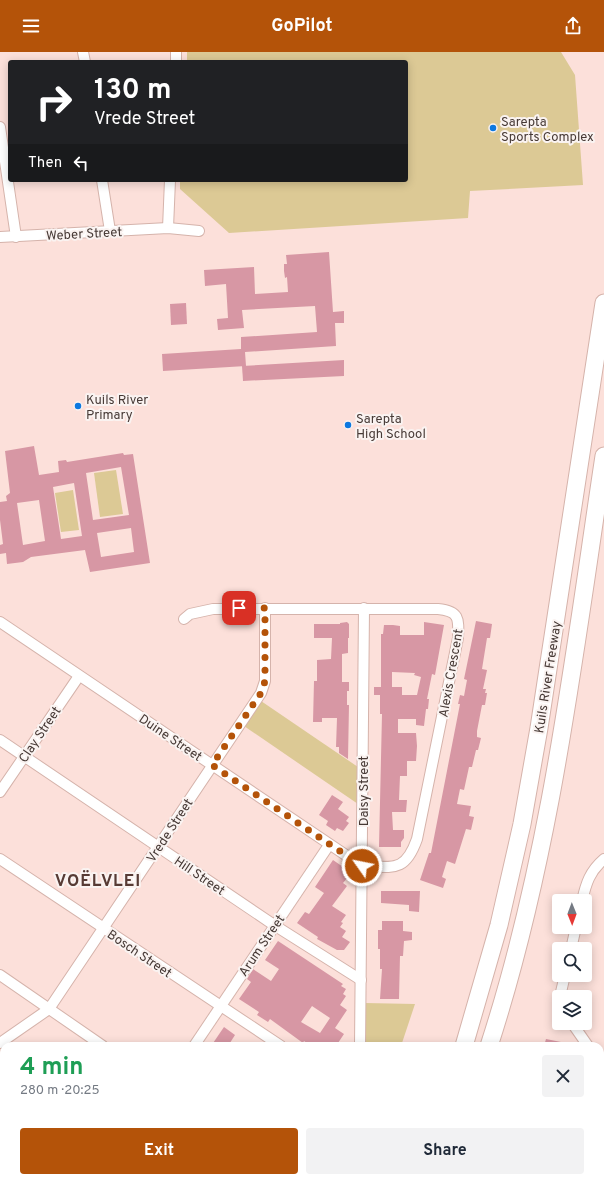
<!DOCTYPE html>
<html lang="en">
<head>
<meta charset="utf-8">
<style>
	:root { --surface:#fff; --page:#f2f2f3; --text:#1f2937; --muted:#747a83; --accent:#b45309 }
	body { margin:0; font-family:Overpass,sans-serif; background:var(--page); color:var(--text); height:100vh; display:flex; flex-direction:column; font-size:15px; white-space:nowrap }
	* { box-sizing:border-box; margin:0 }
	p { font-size:13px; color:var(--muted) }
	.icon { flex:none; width:22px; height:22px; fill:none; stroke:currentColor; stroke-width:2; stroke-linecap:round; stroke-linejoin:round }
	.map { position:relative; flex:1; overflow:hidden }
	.sheet { position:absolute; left:0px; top:990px; width:604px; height:140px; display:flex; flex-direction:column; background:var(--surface); border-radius:12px 12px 0 0; box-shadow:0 2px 10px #0003 }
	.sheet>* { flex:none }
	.banner { position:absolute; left:8px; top:8px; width:400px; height:122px; border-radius:4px; box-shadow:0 2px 10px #0003; background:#202124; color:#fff; overflow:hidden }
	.needle { width:26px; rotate:179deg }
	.fabs { position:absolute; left:552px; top:842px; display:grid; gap:8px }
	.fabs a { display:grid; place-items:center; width:40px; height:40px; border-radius:4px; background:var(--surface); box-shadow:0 2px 10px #0003; font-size:20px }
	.pin { position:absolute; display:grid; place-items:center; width:34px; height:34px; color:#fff; margin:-17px; border-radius:8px; box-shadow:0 2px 6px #0006 }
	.me { position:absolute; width:44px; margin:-22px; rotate:303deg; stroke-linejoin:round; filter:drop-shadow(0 0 3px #0008) }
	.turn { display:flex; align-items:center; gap:14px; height:84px; padding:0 20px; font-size:18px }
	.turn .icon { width:52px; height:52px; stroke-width:2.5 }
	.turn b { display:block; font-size:28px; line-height:34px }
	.then { display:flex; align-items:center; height:38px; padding:0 20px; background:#0003; gap:8px; font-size:15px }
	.round { display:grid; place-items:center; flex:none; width:42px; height:42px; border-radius:4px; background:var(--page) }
	.headline { display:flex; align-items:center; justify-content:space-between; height:68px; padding:0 20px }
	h1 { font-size:24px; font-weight:700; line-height:30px; color:#1e9e55 }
	.button { display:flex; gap:8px; margin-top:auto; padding:8px 20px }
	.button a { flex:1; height:46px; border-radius:4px; background:var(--accent); color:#fff; font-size:16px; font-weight:700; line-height:46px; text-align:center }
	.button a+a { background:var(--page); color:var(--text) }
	header { display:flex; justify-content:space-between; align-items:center; height:52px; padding:0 20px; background:var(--accent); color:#fff; font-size:18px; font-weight:700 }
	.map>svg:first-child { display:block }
</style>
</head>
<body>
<header><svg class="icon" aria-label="menu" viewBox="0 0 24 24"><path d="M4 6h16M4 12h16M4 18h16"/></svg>GoPilot<svg class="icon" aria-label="share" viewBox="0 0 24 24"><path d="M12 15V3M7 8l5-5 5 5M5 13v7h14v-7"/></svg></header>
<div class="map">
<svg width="604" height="1130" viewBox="0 0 604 1130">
	<rect width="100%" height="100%" fill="#fce0da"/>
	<!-- green -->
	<g fill="#dcc995">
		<path d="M187,0H561L575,23L583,133L470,139L468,166L229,181L180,137V128H406V10H187Z"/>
		<path d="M116,418L123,462L100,465L94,421Z"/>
		<path d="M73,438L79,478L61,480L55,441Z"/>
		<path d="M261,649L358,715V752L244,674Z"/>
		<path d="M365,951L415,952L401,994H365Z"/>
	</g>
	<!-- building -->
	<g fill="#d797a4" fill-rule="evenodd">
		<path d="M329,200L333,260L344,259V271H335L336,294L245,300L246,314L163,319L162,302L241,297V285L317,280L315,254L242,258L244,276L218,278L217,267L228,266L226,232L205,234L204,218L254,215L255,242L288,240L287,225L285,226L284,219V212H287L286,203Z"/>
		<path d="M186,251L187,272L171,273L170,252Z"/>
		<path d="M344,308V324L243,329L242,314Z"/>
		<path d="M34,394L39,423L59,420L58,409L66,408L67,410L123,401L124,403L133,402L150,511L90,520L85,498L31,505L23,510L7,512L6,501L0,502V493L3,492L0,468V450L7,449L6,444L10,441L5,399ZM121,415L129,463L93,468L86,421ZM74,431L82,484L61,487L53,435ZM39,448L45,489L23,493L17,451ZM131,476L134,500L101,505L97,481Z"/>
		<path d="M476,569L492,572L490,586H487L482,617L487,618L483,637H486L485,641H487L485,653H482L477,679V685L481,686L478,698H476L472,715H469L464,738L460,737L457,752L471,754L469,764L474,765L471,778L466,777L455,812L447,809L442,825L446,827L443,836L420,828L429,801H431L460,652H458L460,643L464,644L467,628L464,627Z"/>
		<path d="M347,570L349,572V586H348V601L342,602V630H349V639H347V653H349L348,707L339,701V695H336L337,666H322V670H313L314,629H317V608L331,607L332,586H314V572H340V571Z"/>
		<path d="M424,570L444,573L435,623L432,622L427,647H429L428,657H426L424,674L416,673V667H398V681H416L417,694L416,709H407V724H400L399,748H407L406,760H392L393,778H404V786L401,790V795H379L382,662H380V643H374V635H381V582H383L384,573H393L400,574V583H424ZM392,620L415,621L414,623L421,625L417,643H402V635H392Z"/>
		<path d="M332,743L343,750L338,757L349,765L346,769L349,771L343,779L337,776L335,779L326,773L328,769L319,763Z"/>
		<path d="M333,808L346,817L343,821L348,825L343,831L347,834L332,854L346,863L341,870L343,871L340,875L346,879L342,885L350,890L344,898H337L317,887L318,885L297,871L305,860L309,862L324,841L315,835Z"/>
		<path d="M381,839H420L419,860L409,859V853L381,851Z"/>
		<path d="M382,869H403V879L412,880V888L404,889L403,904H400L399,947H380L382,917H380V897H378V878H382Z"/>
		<path d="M278,889L343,932L341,934L346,937L343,942L346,944L340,953L347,958L335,976L344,982L336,994H311L304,989L303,991L270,967L268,970L257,963L259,960L239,947L251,930L247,927L253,917L271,929L279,917L265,908ZM312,954L330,966L320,981L301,970Z"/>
		<path d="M224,975L235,983L228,994H211Z"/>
		<path d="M546,987L566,991L565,994H544Z"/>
	</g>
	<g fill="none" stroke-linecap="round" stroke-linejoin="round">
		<defs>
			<g id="street">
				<path d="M83,0L85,10"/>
				<path d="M176,10V0"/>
				<path d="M0,75L16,185"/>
				<path d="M102,128L110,179"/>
				<path d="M168,176L170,128"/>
				<path d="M0,185L168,176L199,179"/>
				<path d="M0,570L362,814C393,815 405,821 417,787L458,586C459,566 459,559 438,557H213L190,562L184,567"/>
				<path d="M0,688L274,873L361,928"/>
				<path d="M0,740L79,624"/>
				<path d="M0,807L281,994"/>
				<path d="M582,849C586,831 590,819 604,807"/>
				<path d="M571,897L576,875"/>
				<path d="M0,923L103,994"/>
				<path d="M562,945L561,940L565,923"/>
				<path d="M572,971L588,994"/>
				<path d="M0,991L49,957L261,641L265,629V556"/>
				<path d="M194,994L329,793"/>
				<path d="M360,994L364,556"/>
				<path d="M600,1009L604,1014"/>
				<path d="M0,1045L4,1051"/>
				<path d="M63,1126L66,1130"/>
				<path d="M139,1130V1126"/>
				<path d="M227,1130V1126"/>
				<path d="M340,1130L341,1126"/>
			</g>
			<g id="highway">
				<path d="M464,994L499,873L522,772L539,676L604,251"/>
				<path d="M489,994C551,803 574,602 604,404"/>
				<path d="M416,1130L418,1126"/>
				<path d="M441,1130L442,1126"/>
			</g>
		</defs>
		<!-- street casing -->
		<use href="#street" stroke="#d5b3ab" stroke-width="12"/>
		<!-- highway casing -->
		<use href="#highway" stroke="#d5b3ab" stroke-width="19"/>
		<!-- street -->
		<use href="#street" stroke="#fff" stroke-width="10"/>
		<!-- highway -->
		<use href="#highway" stroke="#fff" stroke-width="17"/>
		<!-- rail -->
		<g stroke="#6e5e5a" stroke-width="2.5" stroke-dasharray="5 5" stroke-linecap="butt">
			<path d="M0,1087L4,1093"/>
			<path d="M0,1098L4,1103"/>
			<path d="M19,1126L22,1130"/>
			<path d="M27,1126L30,1130"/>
		</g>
	</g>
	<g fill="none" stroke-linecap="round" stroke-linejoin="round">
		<!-- route -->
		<path stroke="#b45309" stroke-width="7" stroke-dasharray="0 12.6" d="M239,556H265V629L261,641L212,713L362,814"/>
	</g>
	<!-- markers -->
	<g fill="#0c78e0" stroke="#faf3f1" stroke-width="1.5">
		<circle cx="493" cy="76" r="4"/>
		<circle cx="78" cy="354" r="4"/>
		<circle cx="348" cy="373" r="4"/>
	</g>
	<g text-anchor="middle" stroke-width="4" stroke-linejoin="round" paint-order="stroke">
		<!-- poi labels -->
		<g font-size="13" fill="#463935" stroke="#faf3f1" text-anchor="start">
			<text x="501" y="74">Sarepta<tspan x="501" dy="15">Sports Complex</tspan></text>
			<text x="86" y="352">Kuils River<tspan x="86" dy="15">Primary</tspan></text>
			<text x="356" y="371">Sarepta<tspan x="356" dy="15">High School</tspan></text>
		</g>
		<!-- street labels -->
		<g font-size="13" fill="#463935" stroke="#faf3f1">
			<text transform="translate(84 181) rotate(-3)" y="5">Weber Street</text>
			<text transform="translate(450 621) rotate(-80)" y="5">Alexis Crescent</text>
			<text transform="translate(547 625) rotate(-81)" y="5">Kuils River Freeway</text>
			<text transform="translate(39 682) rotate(-56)" y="5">Clay Street</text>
			<text transform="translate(171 685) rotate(34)" y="5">Duine Street</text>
			<text transform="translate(363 739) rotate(-90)" y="5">Daisy Street</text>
			<text transform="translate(169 778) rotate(-57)" y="5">Vrede Street</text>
			<text transform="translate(200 823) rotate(34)" y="5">Hill Street</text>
			<text transform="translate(261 893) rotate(-56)" y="5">Arum Street</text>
			<text transform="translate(140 901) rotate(34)" y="5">Bosch Street</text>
		</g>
		<!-- district labels -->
		<g font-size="17" font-weight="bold" letter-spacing="1" fill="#573b35" stroke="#faf3f1">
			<text x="98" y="834">VOËLVLEI</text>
		</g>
	</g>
</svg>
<div class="fabs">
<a><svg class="needle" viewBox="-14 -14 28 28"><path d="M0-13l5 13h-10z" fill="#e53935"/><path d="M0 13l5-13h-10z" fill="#747a83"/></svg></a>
<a><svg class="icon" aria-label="search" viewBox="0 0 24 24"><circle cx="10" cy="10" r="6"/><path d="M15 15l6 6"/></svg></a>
<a><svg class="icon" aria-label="layers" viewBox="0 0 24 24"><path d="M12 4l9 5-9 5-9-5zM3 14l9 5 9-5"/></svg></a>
</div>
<div class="pin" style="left:239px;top:556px;background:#d93025"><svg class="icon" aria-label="arrive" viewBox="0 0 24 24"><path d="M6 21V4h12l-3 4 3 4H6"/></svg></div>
<svg class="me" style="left:362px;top:814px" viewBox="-20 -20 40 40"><circle r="17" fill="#b45309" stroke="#fff" stroke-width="3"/><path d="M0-11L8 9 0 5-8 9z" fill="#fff"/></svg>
<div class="banner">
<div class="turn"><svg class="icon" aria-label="right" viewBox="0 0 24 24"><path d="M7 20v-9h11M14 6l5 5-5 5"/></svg><div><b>130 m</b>Vrede Street</div></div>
<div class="then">Then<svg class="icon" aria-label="left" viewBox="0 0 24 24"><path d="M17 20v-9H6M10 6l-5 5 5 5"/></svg></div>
</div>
<section class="sheet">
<div class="headline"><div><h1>4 min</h1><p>280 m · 20:25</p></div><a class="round"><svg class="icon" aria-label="close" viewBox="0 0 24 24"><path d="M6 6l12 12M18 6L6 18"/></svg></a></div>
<div class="button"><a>Exit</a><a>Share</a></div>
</section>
</div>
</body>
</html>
